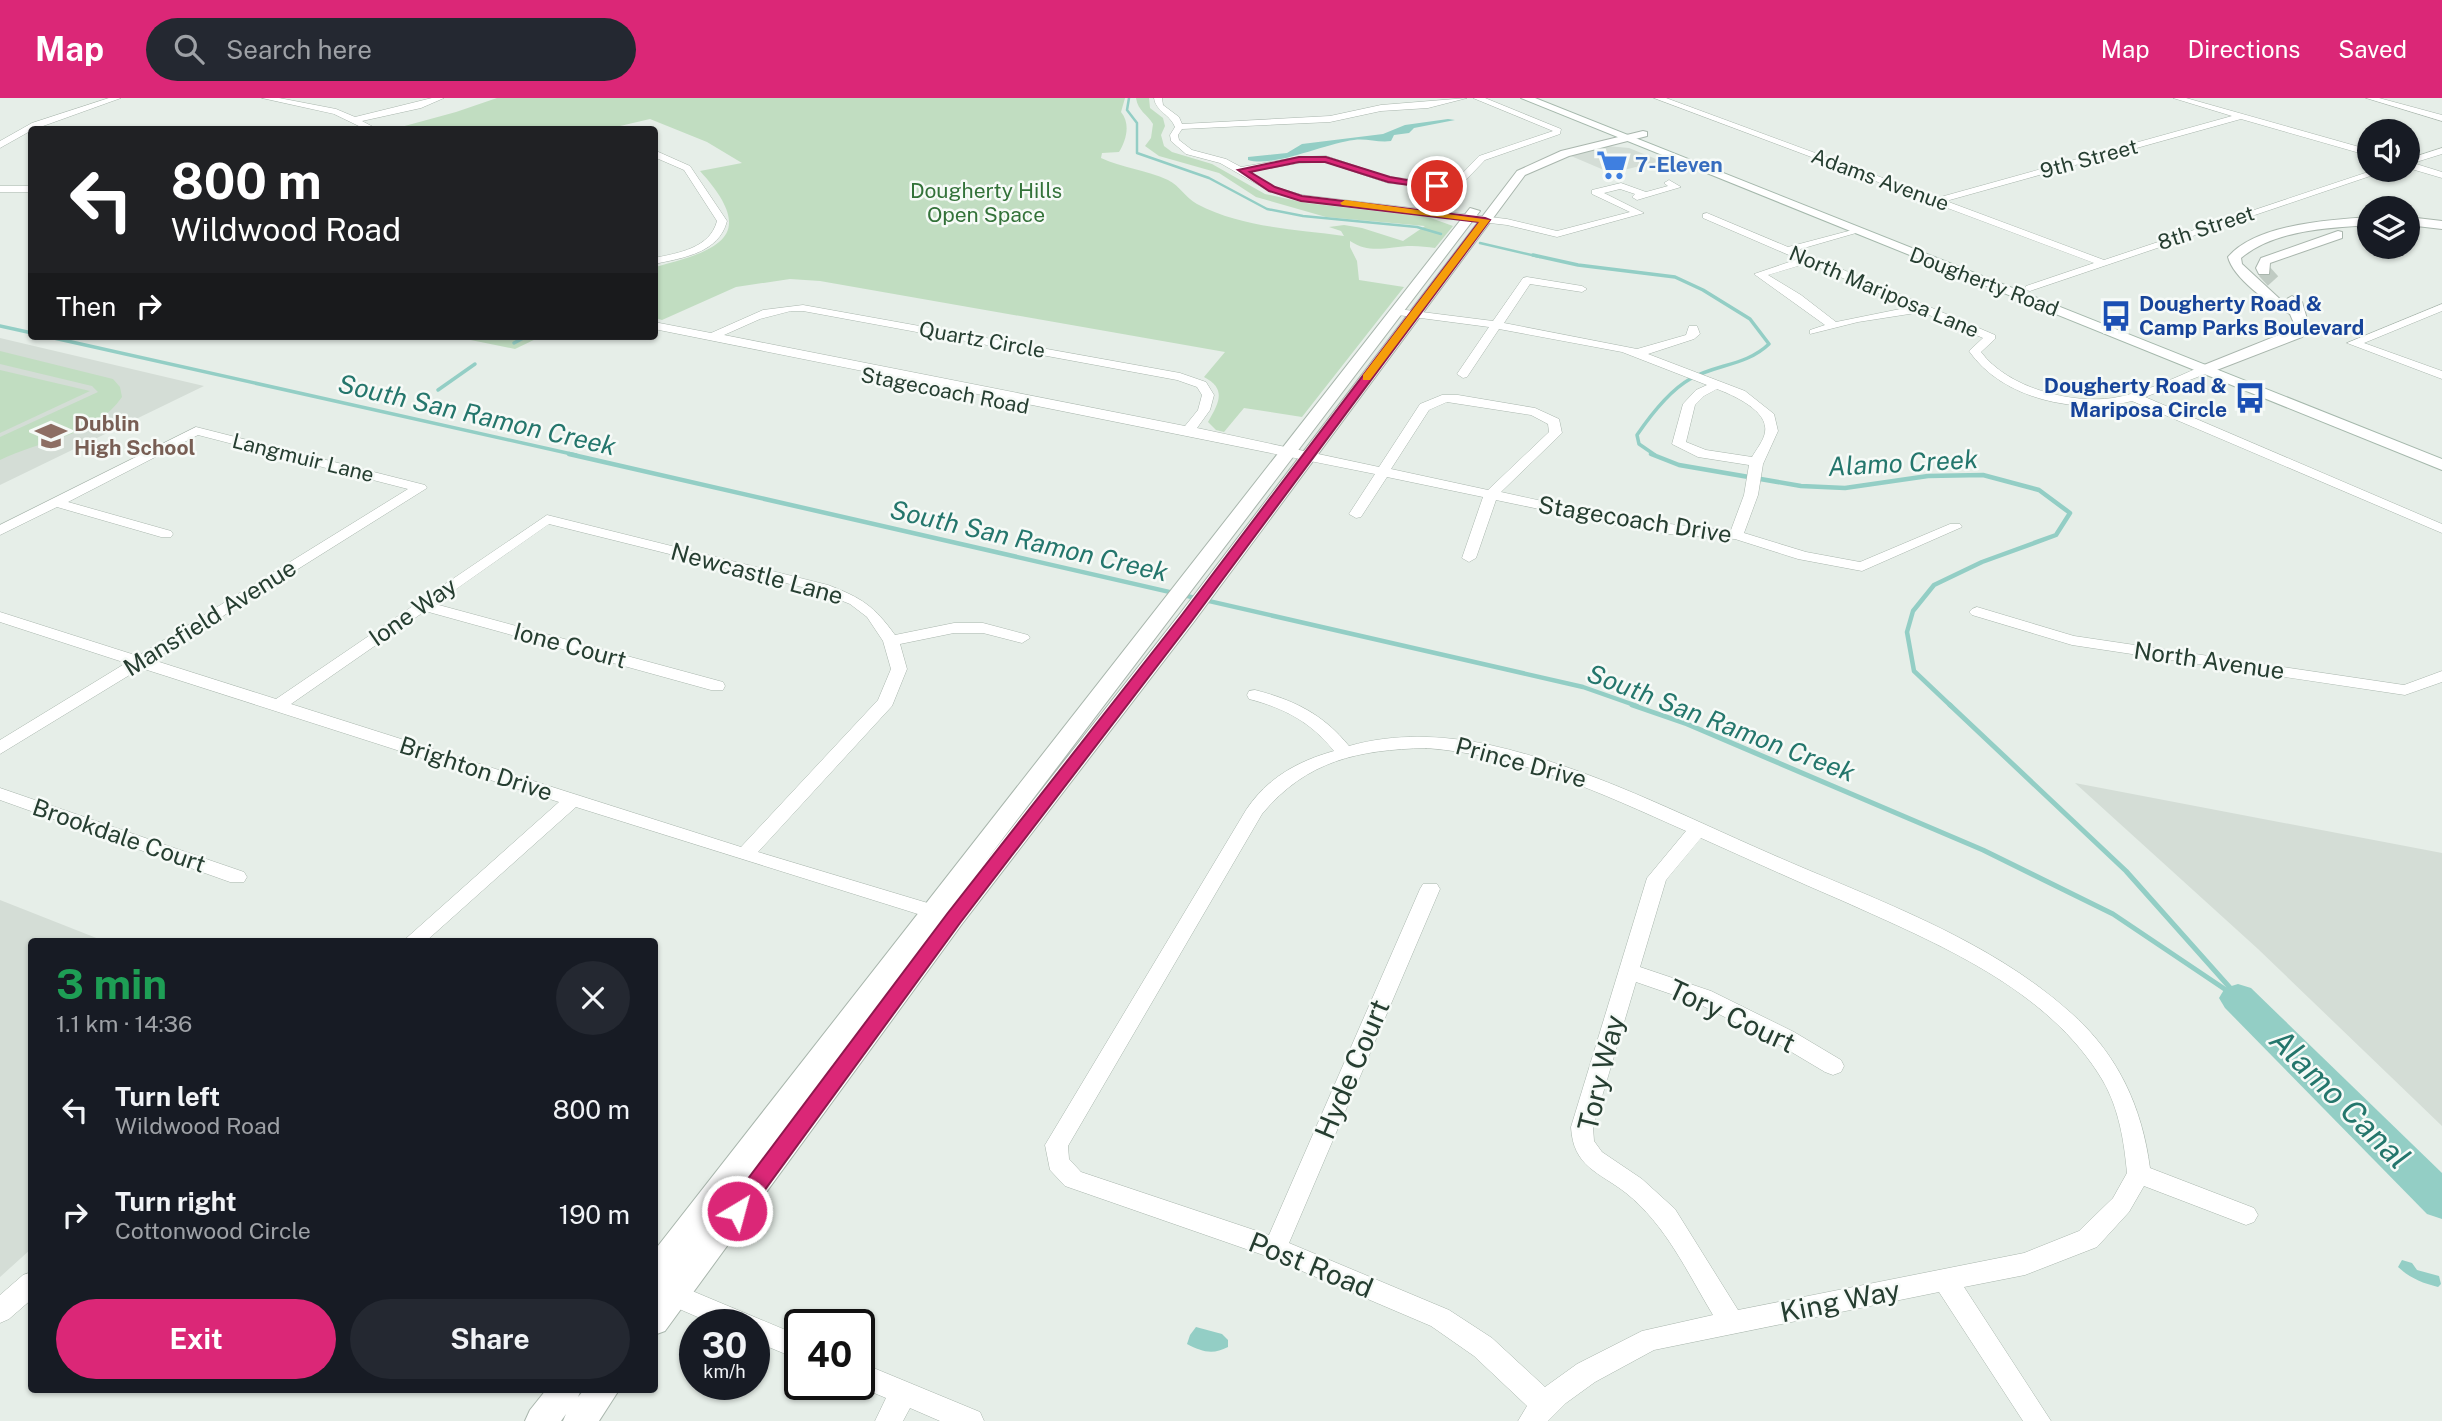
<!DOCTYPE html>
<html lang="en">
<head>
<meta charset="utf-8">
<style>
	:root { --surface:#171b24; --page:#242831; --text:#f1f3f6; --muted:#9ea1a6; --accent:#db2777 }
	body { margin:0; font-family:"Public Sans",sans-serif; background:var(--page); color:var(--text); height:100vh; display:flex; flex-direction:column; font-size:26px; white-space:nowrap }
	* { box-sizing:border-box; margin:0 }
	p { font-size:23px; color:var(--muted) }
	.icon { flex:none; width:38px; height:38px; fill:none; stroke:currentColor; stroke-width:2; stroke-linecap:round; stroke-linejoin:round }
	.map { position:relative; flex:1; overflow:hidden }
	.drawer { position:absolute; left:28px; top:840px; width:630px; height:455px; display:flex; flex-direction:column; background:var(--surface); border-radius:7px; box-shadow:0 2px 5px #0004 }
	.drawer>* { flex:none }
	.top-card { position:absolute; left:28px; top:28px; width:630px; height:214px; border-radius:7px; box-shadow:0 2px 5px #0004; background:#202124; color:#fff; overflow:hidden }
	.fabs { position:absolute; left:2357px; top:21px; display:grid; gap:14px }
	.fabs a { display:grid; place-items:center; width:63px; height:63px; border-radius:50%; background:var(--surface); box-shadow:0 2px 5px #0004; font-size:35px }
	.speed { position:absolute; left:679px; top:1211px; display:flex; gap:14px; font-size:35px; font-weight:700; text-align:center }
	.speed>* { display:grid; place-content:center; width:91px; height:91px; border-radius:50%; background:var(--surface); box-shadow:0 2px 5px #0004; line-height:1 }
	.speed small { font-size:18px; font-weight:400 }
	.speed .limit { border:4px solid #111; border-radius:10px; background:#fff; color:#111 }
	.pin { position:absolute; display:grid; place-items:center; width:60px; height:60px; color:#fff; margin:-30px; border:4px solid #fff; border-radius:50%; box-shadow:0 2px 7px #0007 }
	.me { position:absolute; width:77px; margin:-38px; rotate:37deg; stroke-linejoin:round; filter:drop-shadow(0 0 5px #0008) }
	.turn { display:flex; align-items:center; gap:24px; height:147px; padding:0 28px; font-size:32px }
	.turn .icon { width:91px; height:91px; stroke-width:2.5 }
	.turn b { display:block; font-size:49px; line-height:60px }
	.then { display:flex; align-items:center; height:66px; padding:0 28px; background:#0003; gap:14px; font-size:26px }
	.round { display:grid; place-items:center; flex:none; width:74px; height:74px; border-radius:37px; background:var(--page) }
	.headline { display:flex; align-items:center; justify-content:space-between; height:119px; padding:0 28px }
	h1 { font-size:42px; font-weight:700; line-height:52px; color:#1e9e55 }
	.cta { display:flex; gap:14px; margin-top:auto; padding:14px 28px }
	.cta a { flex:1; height:80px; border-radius:42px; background:var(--accent); color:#fff; font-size:28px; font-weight:700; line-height:80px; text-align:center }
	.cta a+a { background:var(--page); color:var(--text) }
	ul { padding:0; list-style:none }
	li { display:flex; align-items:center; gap:21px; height:105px; padding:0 28px }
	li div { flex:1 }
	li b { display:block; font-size:26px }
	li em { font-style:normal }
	header { display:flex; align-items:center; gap:42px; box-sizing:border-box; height:98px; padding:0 35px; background:var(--accent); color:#fff }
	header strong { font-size:33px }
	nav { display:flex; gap:38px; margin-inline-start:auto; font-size:24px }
	.search { width:490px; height:63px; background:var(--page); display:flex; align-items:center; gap:18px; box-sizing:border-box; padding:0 24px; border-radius:38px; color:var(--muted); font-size:26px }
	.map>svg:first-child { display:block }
</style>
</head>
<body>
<header>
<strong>Map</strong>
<div class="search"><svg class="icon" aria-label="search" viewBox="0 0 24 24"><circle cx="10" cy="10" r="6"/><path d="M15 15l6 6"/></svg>Search here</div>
<nav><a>Map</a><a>Directions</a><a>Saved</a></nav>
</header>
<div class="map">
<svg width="2442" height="1323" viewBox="0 0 2442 1323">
	<rect width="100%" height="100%" fill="#e6eee8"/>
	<!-- built -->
	<g fill="#d4ddd6">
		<path d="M1607,48L1629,50L1661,63L1611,75L1571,58Z"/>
		<path d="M0,240L204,288L0,387Z"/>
		<path d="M2075,685L2442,755V1028L2258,851Z"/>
		<path d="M0,802L104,843L32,844L31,1151L0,1179Z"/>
	</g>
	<!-- green -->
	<g fill="#c1ddc1">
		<path d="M497,0H1125L1121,14C1131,26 1126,43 1119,54L1102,55L1101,60C1123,70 1146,72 1168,82C1180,88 1185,99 1197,106C1243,130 1294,131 1344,138L1341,133L1329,129L1344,127L1362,130L1403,143L1425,128L1326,119L1256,99L1219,75L1159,58L1145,48L1151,40L1153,26C1147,16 1138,13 1136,0H1149L1150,10L1163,20L1165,28L1161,37L1164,48L1172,54L1212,66L1265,96L1306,105L1428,119L1453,128L1435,150C1428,149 1420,148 1412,148C1389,148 1371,157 1350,143V149L1357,163L1359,182L1404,189L1302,319L1244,310L1224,334L1216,332L1208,324C1219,305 1227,291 1204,279L1225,254L820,183L790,181L736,189L662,222L655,220V169C720,152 759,138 700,73L742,65L707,44L650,21L603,32H390L456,14Z"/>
		<path d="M451,238H542L515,251Z"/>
		<path d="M0,253L113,281L120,289L122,299C95,339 40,342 0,362V339L98,294L92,288L0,266Z"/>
		<path d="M0,272L90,293L0,335Z"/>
	</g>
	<!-- water -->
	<g fill="#93cec5">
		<path d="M1448,21L1455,22L1414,30L1409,35L1394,37L1391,43C1379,45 1366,40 1354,42C1326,45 1274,70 1248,62V59L1287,55L1302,46L1383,36L1405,27Z"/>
		<path d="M2402,1162L2412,1165L2417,1172L2439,1178L2441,1186L2438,1189C2422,1185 2410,1180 2398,1169Z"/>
		<path d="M1196,1229L1222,1236L1228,1242V1249C1213,1257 1202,1254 1187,1246L1190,1237Z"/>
	</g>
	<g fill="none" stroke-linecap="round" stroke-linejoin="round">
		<!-- stream-far3 -->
		<g stroke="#93cec5" stroke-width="2.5">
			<path d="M1129,0L1127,12L1137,25V55L1209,80L1267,111L1303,118L1417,129L1441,136"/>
			<path d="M1480,145L1540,159"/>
		</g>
		<!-- stream-far2 -->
		<g stroke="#93cec5" stroke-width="3.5">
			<path d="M1533,157L1578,167L1675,179L1703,192L1750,221L1769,246C1746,268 1716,266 1690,281C1669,293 1650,318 1637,337L1639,346L1655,357"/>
			<path d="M0,228L32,235"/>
			<path d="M45,238L576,357"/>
			<path d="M514,245L527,238"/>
			<path d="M438,292L475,266"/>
		</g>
		<!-- stream-far1 -->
		<g stroke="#93cec5" stroke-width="4.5">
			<path d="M569,356L1583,589L1637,608"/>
			<path d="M1651,356L1679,367L1801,388L1845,390L1928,378L1983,377L2039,392L2070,415L2056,437L1982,464L1934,487L1913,513L1907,534L1914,573L1951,608"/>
		</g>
		<!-- stream -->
		<g stroke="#93cec5" stroke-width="5">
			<path d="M1632,607L1687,626L1983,752L2113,816L2238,900"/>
			<path d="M1950,607L2126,773L2232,892"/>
		</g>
		<!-- river -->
		<path fill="#93cec5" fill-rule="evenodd" d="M2238,886L2251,890L2442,1075V1121L2427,1116L2225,910L2219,900L2225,890Z"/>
		<!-- tertiary-tunnel -->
		<path stroke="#c0cbc3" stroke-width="14" stroke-dasharray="14 7" stroke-linecap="butt" d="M2264,173L2273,183"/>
		<defs>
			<g id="minor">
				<path d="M109,0H121L32,32L0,50V43L32,25Z"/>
				<path d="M262,0H279L336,11L355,19L432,0H444L421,10L362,23L379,32H367L334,16Z"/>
				<path d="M1154,0H1162L1163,7L1179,19L1182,26L1330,18L1381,7L1467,0L1428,10L1381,13L1330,24L1182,31L1178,37L1179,42L1192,52L1226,61L1241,69L1299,59L1326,58L1389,79L1448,85L1454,84L1479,58L1553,33L1473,0H1485L1561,31L1560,36L1485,62L1460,88L1448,91L1388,85L1325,64L1299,65L1248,74L1275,89L1302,97L1507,121L1557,133L1630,114L1592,96V92L1621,85L1646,94L1668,88L1664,85L1669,82L1681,89L1637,102L1632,99L1635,96L1620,91L1604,95L1644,115L1557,139L1507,127L1301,103L1269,93L1220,65L1186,56L1171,43L1170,37L1175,29C1170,16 1156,14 1154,0Z"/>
				<path d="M1654,0H1666L1937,100L2232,18L2173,0H2186L2370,52V58L2241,21L1946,103L2104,162L2374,72H2388L2030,193L2026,192V188L2094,165Z"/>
				<path d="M2366,0H2379L2442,17V23Z"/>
				<path d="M2442,50V56L2413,65L2442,74V80L2408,70V61Z"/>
				<path d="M654,52L690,68L727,123C719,155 683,160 654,166V160C679,155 710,150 717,123L684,72L654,59Z"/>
				<rect x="0" y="88" width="32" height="6"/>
				<path d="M1707,115L1788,149L1856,131V135L1797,152L1995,237V241L1981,254C2008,290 2070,306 2113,300C2143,295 2172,281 2200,269H2208V275L2145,299L2442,426V435L2132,303C2077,317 2002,301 1969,253L1983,240L1922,214L1858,224L1810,236V232L1825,227L1754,176L1798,161L1703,120V116ZM1808,165L1910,209L1836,224L1801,197L1768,177Z"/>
				<path d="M1527,179L1582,188L1587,191L1582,194L1530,186L1504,225L1637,251L1686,237L1689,228H1697L1700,236L1694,241L1648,256L1745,293L1774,316L1778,333L1763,366L1758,397L1744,435L1806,454L1860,464L1950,426H1960L1962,429L1862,473L1798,461L1735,441L1676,437L1630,430L1496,402L1476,460L1469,464L1462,460L1483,399L1387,379L1361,419L1356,420L1349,416L1375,376L654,231V224L711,235L763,212L803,207L1180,275L1206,284L1214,297L1210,312L1197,330L1379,369L1420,306L1442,297H1458L1535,310L1559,321L1562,335L1501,394C1577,411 1652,427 1731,432L1744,397L1749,367L1698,359L1672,346L1683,306L1696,292L1707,287L1622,254L1499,231L1467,279L1463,280L1457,276L1489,229L1398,217L1392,214L1398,211L1493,223L1523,180ZM791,213H803L1177,282L1197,289L1202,297L1198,312L1185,328L724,237L760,221ZM1717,291C1733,297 1769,313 1765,334C1764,342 1756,352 1752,359L1706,352L1686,344L1695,307L1704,298ZM1447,304L1531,317L1548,326L1549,334L1488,392L1391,371L1429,312Z"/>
				<path d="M2442,206V213L2364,245L2442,273V281L2347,245Z"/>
				<path d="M196,329L425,387L427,390L153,562L276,601L547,417L828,487C862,500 874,508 895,537L954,525H983L1028,537L1030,540L1022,545L983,535H954L900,546L907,571L892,608L758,754L951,812L954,817L951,822H937L576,709L425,844H402L559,704L141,570L0,656V642L126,565L0,524V514L138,558L408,391L198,337L68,404L171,433L173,436L171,439H161L57,409L0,437V427ZM549,426L818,493L850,506L867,519L883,543L891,571L878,602L741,749L291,606L425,513L711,592H723L725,588L723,584L435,506Z"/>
				<path d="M1977,509L2074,538L2404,587L2442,573V584L2405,597L2072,547L1972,517L1969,514L1972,511Z"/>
				<path d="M1255,592C1294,602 1323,616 1349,648C1394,635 1444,637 1490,647C1589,669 1679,716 1771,756C1873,801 1986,839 2070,914C2117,955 2142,1008 2150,1070L2254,1110L2258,1117L2254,1124L2246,1127L2144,1088L2129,1114L2097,1149L2025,1177L1964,1189L2051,1323H2023L1939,1194L1654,1252L1595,1284L1566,1305L1548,1323H1518L1527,1308L1474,1258L1431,1228L1269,1159L1065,1088L1050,1072L1045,1047L1246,712C1267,680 1298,663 1334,653C1311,624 1284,610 1249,601L1247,597L1249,593ZM1426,650C1524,658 1598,694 1686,733L1647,780L1571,1029C1573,1069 1599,1074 1626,1095C1666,1127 1687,1174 1713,1217L1642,1233L1577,1266L1545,1289L1492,1240L1449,1212L1289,1145L1440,791L1437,786H1423L1420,791L1269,1137L1081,1074L1069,1061L1068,1048L1262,716C1307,662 1358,652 1426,650ZM1701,740C1748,761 1796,783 1843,803C1936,845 2048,890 2103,983C2119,1011 2124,1043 2127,1075L2113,1100L2079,1133L2024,1155L1738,1212L1675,1111L1642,1081L1602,1054L1594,1043L1593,1029L1636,884L1697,905L1778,946L1825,974L1833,977L1841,974L1844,968L1841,962L1794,934L1711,893L1640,869L1666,782Z"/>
				<path d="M0,690L244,774L247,779L244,784H230L0,702Z"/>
				<path d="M32,1174V1201L9,1221L0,1225V1197L23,1177Z"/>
				<path d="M654,1177L800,1238V1262L754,1243V1227H716L654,1200Z"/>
				<path d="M859,1264L980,1314L984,1323H940L910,1310L903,1323H875L886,1300L853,1286H859Z"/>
			</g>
			<g id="tertiary">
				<path d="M1643,33L1647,34V38L1569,58L1525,77L1193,525L962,826L665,1233L654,1237V1198L664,1186L654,1189V1153L1470,110L1480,113L985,764L1179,517L1517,73L1561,53Z"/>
				<path d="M2370,119V127C2327,130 2274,132 2241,160L2242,166L2282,203L2288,206L2285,202L2292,198L2302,204L2310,231L2302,239L2209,275H2199L2197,272L2199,269L2296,230L2290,216C2271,208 2233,180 2228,159C2256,126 2329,122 2370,119Z"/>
				<path d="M2408,119L2442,123V131L2408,127Z"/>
				<path d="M2338,133L2342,134V140L2270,165L2269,176H2259L2256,170L2261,160Z"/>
				<path d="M546,1292H581L578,1299L584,1292H619L599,1323H563L566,1316L561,1323H525L530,1312Z"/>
			</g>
			<path id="secondary" d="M1521,0H1535L2442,361V372Z"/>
		</defs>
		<!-- minor casing -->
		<use href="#minor" stroke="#a9b6ad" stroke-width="1"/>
		<!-- tertiary casing -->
		<use href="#tertiary" stroke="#a9b6ad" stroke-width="2"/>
		<!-- secondary casing -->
		<use href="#secondary" stroke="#a5b8ac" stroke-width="2"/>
		<!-- minor -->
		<use href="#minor" fill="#fff" fill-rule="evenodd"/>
		<!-- tertiary -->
		<use href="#tertiary" fill="#fff" fill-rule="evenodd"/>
		<!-- secondary -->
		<use href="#secondary" fill="#fff" fill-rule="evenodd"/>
	</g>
	<!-- route -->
	<path fill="#db2777" stroke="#8e194d" stroke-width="2" d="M1299,59H1326L1390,79L1441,88L1437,91L1388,84L1325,64H1299L1250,74L1275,89L1302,98L1485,120L1490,122L1191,524L960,825L745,1119L737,1122L729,1119L726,1113L729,1106L947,816L1181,518L1479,124L1301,103L1269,93L1238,72Z"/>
	<!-- slow -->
	<path fill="#f59e0b" d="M1345,102L1490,122L1370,282H1363V277L1479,124L1342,107L1340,105Z"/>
	<!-- icons -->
	<defs>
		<symbol id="supermarket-bare" viewBox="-9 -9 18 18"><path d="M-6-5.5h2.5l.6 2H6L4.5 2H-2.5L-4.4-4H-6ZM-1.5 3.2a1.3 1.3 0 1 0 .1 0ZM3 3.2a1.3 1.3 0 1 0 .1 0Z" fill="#3f7fe0" stroke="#f6faf7" stroke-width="2.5" paint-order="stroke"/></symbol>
		<symbol id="bus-bare" viewBox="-9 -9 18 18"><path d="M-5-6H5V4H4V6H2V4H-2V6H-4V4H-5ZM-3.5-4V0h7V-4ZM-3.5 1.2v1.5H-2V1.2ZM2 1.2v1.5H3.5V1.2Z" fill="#1a4fb4" stroke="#f6faf7" stroke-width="2.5" paint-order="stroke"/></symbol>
		<symbol id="school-bare" viewBox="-9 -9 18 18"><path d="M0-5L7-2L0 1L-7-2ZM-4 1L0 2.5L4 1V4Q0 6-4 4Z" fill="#8d6e63" stroke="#f6faf7" stroke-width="2.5" paint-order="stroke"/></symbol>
	</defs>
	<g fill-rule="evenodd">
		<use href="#supermarket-bare" x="1590" y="45" width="44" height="44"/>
		<use href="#bus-bare" x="2094" y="196" width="44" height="44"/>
		<use href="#bus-bare" x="2228" y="278" width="44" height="44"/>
		<use href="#school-bare" x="29" y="316" width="44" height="44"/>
	</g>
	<g text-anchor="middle" stroke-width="5" stroke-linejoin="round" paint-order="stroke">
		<!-- far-street labels -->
		<g font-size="21" fill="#263e31" stroke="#f6faf7">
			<text transform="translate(2089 61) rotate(-15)" y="7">9th Street</text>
			<text transform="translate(1880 82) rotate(20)" y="7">Adams Avenue</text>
			<text transform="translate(2206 130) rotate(-18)" y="7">8th Street</text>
			<text transform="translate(1984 184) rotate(21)" y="7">Dougherty Road</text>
			<text transform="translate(1884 194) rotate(23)" y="7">North Mariposa Lane</text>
			<text transform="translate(982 242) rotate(10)" y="7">Quartz Circle</text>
			<text transform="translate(945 293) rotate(11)" y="7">Stagecoach Road</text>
			<text transform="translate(303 360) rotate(14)" y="7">Langmuir Lane</text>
		</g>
		<!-- far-shop labels -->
		<g font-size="21" font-weight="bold" fill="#366cbe" stroke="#f6faf7" text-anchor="start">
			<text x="1635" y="74">7-Eleven</text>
		</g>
		<!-- far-park labels -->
		<g font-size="21" fill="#337239" stroke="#f6faf7">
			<text x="986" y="100">Dougherty Hills<tspan x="986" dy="24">Open Space</tspan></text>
		</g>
		<!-- far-transit labels -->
		<g font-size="21" font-weight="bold" fill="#164399" stroke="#f6faf7" text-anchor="start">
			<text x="2139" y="213">Dougherty Road &amp;<tspan x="2139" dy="24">Camp Parks Boulevard</tspan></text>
			<text x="2227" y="295" text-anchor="end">Dougherty Road &amp;<tspan x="2227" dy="24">Mariposa Circle</tspan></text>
		</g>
		<!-- far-education labels -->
		<g font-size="21" font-weight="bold" fill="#785e54" stroke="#f6faf7" text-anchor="start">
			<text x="74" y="333">Dublin<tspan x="74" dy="24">High School</tspan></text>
		</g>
		<!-- street labels -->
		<g font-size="24" fill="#263e31" stroke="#f6faf7">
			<text transform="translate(1635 422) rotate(9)" y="8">Stagecoach Drive</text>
			<text transform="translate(757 476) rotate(15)" y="8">Newcastle Lane</text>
			<text transform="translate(413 514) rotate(-35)" y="8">Ione Way</text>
			<text transform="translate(210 520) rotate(-32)" y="8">Mansfield Avenue</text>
			<text transform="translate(570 548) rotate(15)" y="8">Ione Court</text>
			<text transform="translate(2209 563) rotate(8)" y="8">North Avenue</text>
			<text transform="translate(1521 665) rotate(15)" y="8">Prince Drive</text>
			<text transform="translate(476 671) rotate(18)" y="8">Brighton Drive</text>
			<text transform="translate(119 738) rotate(19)" y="8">Brookdale Court</text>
		</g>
		<!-- water labels -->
		<g font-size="26" font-style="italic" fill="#24766c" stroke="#f6faf7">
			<text transform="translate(477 317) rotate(13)" y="9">South San Ramon Creek</text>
			<text transform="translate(1903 365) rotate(-3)" y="9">Alamo Creek</text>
			<text transform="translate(1029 443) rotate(13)" y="9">South San Ramon Creek</text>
			<text transform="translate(1721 625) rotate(21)" y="9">South San Ramon Creek</text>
		</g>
		<!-- near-street labels -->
		<g font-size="28" fill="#263e31" stroke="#f6faf7">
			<text transform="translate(1732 918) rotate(25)" y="10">Tory Court</text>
			<text transform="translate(1352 971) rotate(-67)" y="10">Hyde Court</text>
			<text transform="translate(1601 975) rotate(-76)" y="10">Tory Way</text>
			<text transform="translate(1311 1167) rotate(22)" y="10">Post Road</text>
			<text transform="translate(1840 1203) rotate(-11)" y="10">King Way</text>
		</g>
		<!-- near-water labels -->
		<g font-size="32" font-style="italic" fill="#24766c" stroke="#f6faf7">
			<text transform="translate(2340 1001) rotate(45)" y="11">Alamo Canal</text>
		</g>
	</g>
</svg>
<div class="fabs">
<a><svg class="icon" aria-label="sound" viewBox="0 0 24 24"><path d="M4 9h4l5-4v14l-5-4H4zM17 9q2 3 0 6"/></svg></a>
<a><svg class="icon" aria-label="layers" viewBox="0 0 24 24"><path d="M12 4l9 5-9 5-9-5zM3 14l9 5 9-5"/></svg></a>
</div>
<div class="speed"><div>30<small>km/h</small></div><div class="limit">40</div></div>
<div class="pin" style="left:1437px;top:88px;background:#d93025"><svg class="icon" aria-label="arrive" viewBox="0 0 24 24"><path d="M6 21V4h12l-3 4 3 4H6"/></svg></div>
<svg class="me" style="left:737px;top:1113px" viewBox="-20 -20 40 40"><circle r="17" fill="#db2777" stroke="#fff" stroke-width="3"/><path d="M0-11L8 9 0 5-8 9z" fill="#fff"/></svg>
<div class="top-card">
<div class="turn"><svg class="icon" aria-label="left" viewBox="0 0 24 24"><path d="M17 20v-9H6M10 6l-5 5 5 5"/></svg><div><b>800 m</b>Wildwood Road</div></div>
<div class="then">Then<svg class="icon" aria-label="right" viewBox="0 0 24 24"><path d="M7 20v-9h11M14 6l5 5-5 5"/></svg></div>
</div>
<section class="drawer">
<div class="headline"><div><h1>3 min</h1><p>1.1 km · 14:36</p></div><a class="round"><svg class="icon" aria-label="close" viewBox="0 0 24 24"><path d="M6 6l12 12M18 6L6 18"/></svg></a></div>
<ul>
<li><svg class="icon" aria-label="left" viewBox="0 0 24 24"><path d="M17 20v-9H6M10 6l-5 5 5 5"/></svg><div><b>Turn left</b><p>Wildwood Road</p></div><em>800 m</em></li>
<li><svg class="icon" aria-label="right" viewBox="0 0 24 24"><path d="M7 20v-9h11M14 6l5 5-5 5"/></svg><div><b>Turn right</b><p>Cottonwood Circle</p></div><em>190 m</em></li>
</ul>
<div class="cta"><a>Exit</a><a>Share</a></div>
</section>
</div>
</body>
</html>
